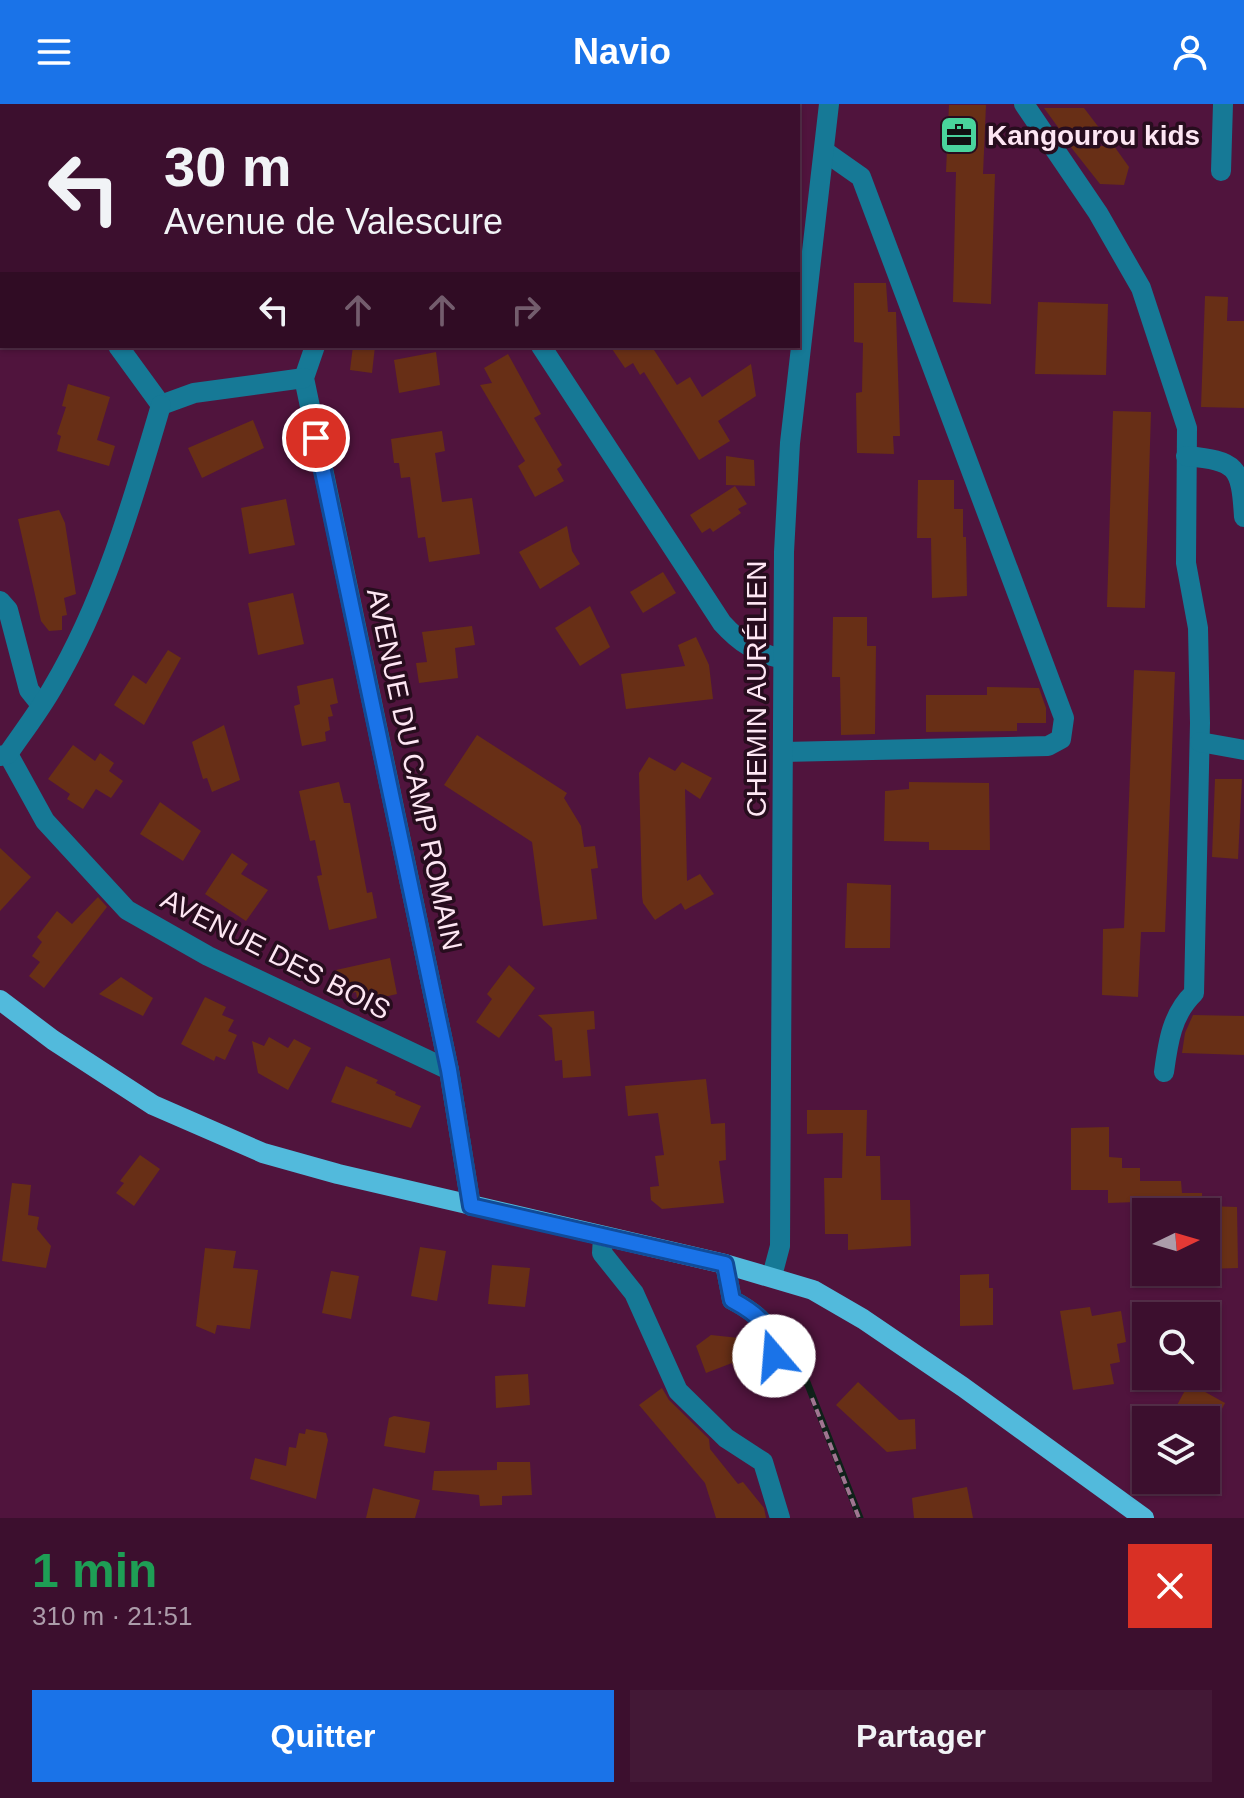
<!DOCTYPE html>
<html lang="fr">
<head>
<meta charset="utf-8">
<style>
	:root { --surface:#3c0f2e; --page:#431836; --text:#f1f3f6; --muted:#ac9caa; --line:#552f4a; --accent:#1a73e8 }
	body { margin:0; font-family:Helvetica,sans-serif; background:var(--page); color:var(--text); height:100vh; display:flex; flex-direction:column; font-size:30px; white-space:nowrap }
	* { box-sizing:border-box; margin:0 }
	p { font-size:26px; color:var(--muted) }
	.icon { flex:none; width:44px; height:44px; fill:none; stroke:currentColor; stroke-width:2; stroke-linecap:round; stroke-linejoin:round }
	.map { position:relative; height:1414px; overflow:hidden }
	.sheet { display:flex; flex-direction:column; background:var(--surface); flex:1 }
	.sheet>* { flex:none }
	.hud { position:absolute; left:0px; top:0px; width:800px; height:244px; box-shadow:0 2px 6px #0004,0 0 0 2px var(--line); background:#3c0f2e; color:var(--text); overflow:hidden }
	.needle { width:52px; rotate:85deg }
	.controls { position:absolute; left:1132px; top:1094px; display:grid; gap:16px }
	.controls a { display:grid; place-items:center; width:88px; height:88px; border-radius:0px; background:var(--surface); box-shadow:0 2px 6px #0004,0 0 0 2px var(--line); font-size:40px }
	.pin { position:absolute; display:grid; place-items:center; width:68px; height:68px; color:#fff; margin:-34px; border:4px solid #fff; border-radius:50%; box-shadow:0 2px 8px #0007 }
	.me { position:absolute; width:88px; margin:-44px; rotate:342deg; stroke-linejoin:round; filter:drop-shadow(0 0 6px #0008) }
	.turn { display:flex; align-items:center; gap:28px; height:168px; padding:0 32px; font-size:36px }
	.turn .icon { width:104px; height:104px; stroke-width:2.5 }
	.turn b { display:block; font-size:56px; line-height:68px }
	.lanes { display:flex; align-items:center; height:76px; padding:0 32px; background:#0003; justify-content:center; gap:40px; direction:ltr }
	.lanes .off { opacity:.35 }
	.round { display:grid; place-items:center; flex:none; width:84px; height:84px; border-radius:0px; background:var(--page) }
	.head { display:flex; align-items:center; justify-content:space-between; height:136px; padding:0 32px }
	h1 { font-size:48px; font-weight:700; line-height:60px; color:#1e9e55 }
	.cta { display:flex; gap:16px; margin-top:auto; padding:16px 32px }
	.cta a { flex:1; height:92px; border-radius:0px; background:var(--accent); color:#fff; font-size:32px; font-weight:700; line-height:92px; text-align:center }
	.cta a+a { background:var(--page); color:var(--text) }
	header { display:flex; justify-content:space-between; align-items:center; height:104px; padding:0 32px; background:var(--accent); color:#fff; font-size:36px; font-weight:700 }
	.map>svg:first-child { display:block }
</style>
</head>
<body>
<header><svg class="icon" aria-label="menu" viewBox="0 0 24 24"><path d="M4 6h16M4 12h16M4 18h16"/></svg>Navio<svg class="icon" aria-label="person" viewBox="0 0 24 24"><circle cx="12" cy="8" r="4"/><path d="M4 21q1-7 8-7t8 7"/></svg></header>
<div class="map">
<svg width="1244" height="1414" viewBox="0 0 1244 1414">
	<rect width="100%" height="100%" fill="#50143d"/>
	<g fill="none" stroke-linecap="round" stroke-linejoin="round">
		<!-- stream -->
		<path stroke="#0f2119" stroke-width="7" d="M805,1273L860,1414"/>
	</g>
	<!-- building -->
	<g fill="#682f16">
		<path d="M949,1H986L983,70H995L991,200L953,198L956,68H946Z"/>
		<path d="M1044,4H1084L1100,25L1099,42H1114L1129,63L1124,81L1100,80L1070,42H1080L1071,41Z"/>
		<path d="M854,179H886L888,208H896L900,332H893L894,350L857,349L856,289L862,288L863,239L854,238Z"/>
		<path d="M1205,192L1228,193L1227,217H1244V304L1201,303Z"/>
		<path d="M1038,198L1108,200L1106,271L1035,270Z"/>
		<path d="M353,242H375L372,269L350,266Z"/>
		<path d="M610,242H660L654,246L677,281L690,273L702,293L751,260L756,292L718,317L730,337L699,356L644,268L640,271L633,259L625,264Z"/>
		<path d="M436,248L440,281L399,289L394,256Z"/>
		<path d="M508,250L541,310L534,314L562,361L557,365L564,377L535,393L518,362L525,357L480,281L492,279L484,264Z"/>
		<path d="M68,280L110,293L97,336L115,342L109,362L57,347L61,332L57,330L66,303L62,302Z"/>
		<path d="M1113,307L1151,308L1145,504L1107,503Z"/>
		<path d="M253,316L264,344L202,374L188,344Z"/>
		<path d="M442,327L445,347L435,349L442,398L472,394L480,450L429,458L425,433L418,434L410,373L401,374L399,359H394L391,335Z"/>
		<path d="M726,352L754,356L755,382L726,381Z"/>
		<path d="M918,376H954V405H963V433H966L967,492L932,494L931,434H917Z"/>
		<path d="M735,382L747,400L738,405L741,409L713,428L710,424L702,429L690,411Z"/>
		<path d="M286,395L295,441L249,450L241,404Z"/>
		<path d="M59,406L65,419L76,490L64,494L67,511L62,512V526L49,527L41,517L18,415Z"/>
		<path d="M567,422L572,447L580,460L540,485L519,448Z"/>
		<path d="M663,468L676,489L643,509L630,488Z"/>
		<path d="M293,489L304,540L258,551L248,499Z"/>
		<path d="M590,502L610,543L580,562L555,524Z"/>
		<path d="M833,513H867V542H876L875,630L841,631L840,573H832Z"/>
		<path d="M472,522L475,541L455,544L458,574L419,579L416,559L427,558L422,528Z"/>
		<path d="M696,533L709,561L713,595L626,605L621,570L685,562L678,541Z"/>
		<path d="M168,546L181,554L144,621L114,601L133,571L146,580Z"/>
		<path d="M1134,566L1175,568L1165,828H1141L1138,893L1102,891L1103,825L1124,824Z"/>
		<path d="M333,574L338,599L330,601L333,612L328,613L330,626L325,628L326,637L302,642L294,602L300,600L297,582Z"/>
		<path d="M987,583L1039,584L1046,604V619H1017V627L926,628V591H987Z"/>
		<path d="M224,621L240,676L212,688L207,674L203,675L192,638Z"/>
		<path d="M477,631L567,689L564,694L581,722L584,743L595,742L598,764L591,765L597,815L543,822L532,738L444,681Z"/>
		<path d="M73,641L95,657L100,649L114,659L109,667L123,677L111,694L96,685L83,705L67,695L70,690L48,675Z"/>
		<path d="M649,653L675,667L682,658L712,674L700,695L685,685L687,777L700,770L714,790L685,806L681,799L655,816L643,799L642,792L639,669Z"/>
		<path d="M1215,675H1242L1238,755L1212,753Z"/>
		<path d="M339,678L344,699H350L367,789L372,788L377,814L329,826L317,772L322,771L315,736L310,737L299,687Z"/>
		<path d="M909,678L989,679L990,746H929V738L884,737L885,687L909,685Z"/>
		<path d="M160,698L201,727L183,757L140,730Z"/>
		<path d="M0,744L31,773L0,807Z"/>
		<path d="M232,749L248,760L241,770L268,786L246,817L205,790Z"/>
		<path d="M847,779L891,781L890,844H845Z"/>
		<path d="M98,793L107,803L44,884L29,872L40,858L32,852L42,838L37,833L57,807L72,820Z"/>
		<path d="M390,854L397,890L358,899L356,888L342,891L336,866Z"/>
		<path d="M509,861L535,884L499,934L476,918L492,895L487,890Z"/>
		<path d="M121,873L153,894L143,912L99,890Z"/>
		<path d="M205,893L226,903L222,911L234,916L228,927L237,931L225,956L216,952L214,957L181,940Z"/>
		<path d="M594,907L595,925L587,926L591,972L563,974L562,956L555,957L552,924L538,911Z"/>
		<path d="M1193,911L1244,912V951L1182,949L1185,929Z"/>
		<path d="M269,933L288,944L294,935L311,944L288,986L258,969L252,937L264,942Z"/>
		<path d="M346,962L378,976L376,979L396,988L395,991L421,1002L411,1024L331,998Z"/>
		<path d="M706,975L711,1020L725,1019L726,1056L719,1057L724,1099L662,1105L651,1096L650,1083L659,1082L655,1052L664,1051L658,1009L628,1012L625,982Z"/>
		<path d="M807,1006H867L866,1052H880L881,1096H910L911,1142L848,1146V1130H825L824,1074H842L843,1029L807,1030Z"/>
		<path d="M1109,1023V1053L1122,1054V1064H1140V1077H1181L1182,1089H1202V1108H1137V1098L1108,1099V1086H1071V1024Z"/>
		<path d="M140,1051L160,1065L134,1102L116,1089L124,1079L120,1077Z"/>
		<path d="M12,1079L31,1081L28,1111L39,1113L37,1125L51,1142L46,1164L2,1157Z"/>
		<path d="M1206,1102L1237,1103L1238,1164L1206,1165Z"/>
		<path d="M420,1143L446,1147L437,1197L411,1192Z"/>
		<path d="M205,1144L236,1147L233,1164L258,1166L250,1225L217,1221L215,1230L196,1222Z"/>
		<path d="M492,1161L530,1164L525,1203L488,1200Z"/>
		<path d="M331,1167L359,1172L351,1215L322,1209Z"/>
		<path d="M989,1170V1184H993V1221L960,1222V1171Z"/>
		<path d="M1090,1203L1092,1212L1121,1207L1126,1238L1117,1240L1120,1258L1110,1260L1114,1280L1073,1286L1060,1207Z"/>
		<path d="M711,1231L758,1236L763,1261L737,1272L732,1259L706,1269L696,1242Z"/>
		<path d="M528,1270L530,1301L496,1304L495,1272Z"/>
		<path d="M858,1278L899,1316L915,1315L916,1345L887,1348L836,1301Z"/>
		<path d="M1189,1279L1225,1299L1216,1316H1169Z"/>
		<path d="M662,1284L669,1296L709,1335L710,1345L738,1380L743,1378L764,1404L766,1414H716L705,1379L639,1301Z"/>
		<path d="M394,1312L430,1318L425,1349L384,1342L389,1314Z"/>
		<path d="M306,1325L326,1329L328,1336L316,1395L250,1375L255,1354L286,1362L289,1343L296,1344L299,1329L305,1330Z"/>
		<path d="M497,1358H530L532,1391L502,1392V1401L480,1402L479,1391L432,1386L434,1367L497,1366Z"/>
		<path d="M967,1383L973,1414H914L912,1394Z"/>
		<path d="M373,1384L420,1396L415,1414H366Z"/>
	</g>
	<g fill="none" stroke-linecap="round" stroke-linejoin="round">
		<!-- path -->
		<path stroke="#a07591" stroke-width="4" stroke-dasharray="8 4" stroke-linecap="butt" d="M812,1294L859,1414"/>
		<!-- minor -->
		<g stroke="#167996" stroke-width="20">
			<path d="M634,0L636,2"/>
			<path d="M1024,0L1098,109L1141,184L1187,324L1186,459L1198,524L1200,619L1194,889C1172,910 1168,938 1164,968"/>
			<path d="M458,2L459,0"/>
			<path d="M1221,67L1223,0"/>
			<path d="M0,99L2,100"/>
			<path d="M118,242L161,301"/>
			<path d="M315,242L304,274L449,966L471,1102"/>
			<path d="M541,242L722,519C740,539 756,549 783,555"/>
			<path d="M161,301L194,289L304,274"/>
			<path d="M1186,352C1237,357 1241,362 1244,413"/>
			<path d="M0,497L8,506L29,586L41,601"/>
			<path d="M1200,638L1244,646"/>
			<path d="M783,648L1048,642L1061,635L1064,614L861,73L824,47"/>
			<path d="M8,650L45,717L127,806L208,852L449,966"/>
			<path d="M0,652L8,650C23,628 40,606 53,583C104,497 133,396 161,301"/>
			<path d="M603,1133L602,1149L634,1189L678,1287L726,1334L763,1358L780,1414"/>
			<path d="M725,1160L732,1196C776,1219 771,1231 778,1277"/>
			<path d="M772,1172L780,1142L784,448L790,339L829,0"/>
		</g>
		<!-- major -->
		<path stroke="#52badc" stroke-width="20" d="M0,896L53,936L153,1001L263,1049L338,1070L725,1160L813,1186L863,1215L963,1283L1144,1414"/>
	</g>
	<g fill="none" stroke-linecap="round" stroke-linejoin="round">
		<defs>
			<path id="route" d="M316,334L449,966L471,1102L725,1160L732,1196C760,1211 769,1220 774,1252"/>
		</defs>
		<!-- route casing -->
		<use href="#route" stroke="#114b97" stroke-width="20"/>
		<!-- route -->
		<use href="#route" stroke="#1a73e8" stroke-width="14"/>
	</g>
	<!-- icons -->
	<defs>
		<symbol id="office-square" viewBox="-11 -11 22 22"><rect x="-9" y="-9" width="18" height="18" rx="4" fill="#49d49c" stroke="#270d1e"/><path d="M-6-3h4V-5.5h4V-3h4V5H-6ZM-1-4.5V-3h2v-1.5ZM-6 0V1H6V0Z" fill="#111"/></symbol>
	</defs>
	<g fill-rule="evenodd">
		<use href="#office-square" x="937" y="9" width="44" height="44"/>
	</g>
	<g text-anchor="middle" stroke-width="7" stroke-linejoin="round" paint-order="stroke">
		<!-- poi labels -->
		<g font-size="28" font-weight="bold" fill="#fde6f3" stroke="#270d1e" text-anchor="start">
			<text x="987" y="41">Kangourou kids</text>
		</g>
		<!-- street labels -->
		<g font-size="28" fill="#fde6f3" stroke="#270d1e">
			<text transform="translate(756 585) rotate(-90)" y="10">CHEMIN AURÉLIEN</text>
			<text transform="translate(415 665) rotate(78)" y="10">AVENUE DU CAMP ROMAIN</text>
			<text transform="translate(276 850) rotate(27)" y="10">AVENUE DES BOIS</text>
		</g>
	</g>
</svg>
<div class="controls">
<a><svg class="needle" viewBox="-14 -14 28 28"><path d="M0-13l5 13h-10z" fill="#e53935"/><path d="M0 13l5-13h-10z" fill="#ac9caa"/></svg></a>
<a><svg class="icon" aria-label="search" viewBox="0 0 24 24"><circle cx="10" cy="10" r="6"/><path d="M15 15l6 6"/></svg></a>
<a><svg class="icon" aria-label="layers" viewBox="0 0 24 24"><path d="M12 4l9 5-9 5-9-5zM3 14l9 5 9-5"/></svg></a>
</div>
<div class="pin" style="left:316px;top:334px;background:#d93025"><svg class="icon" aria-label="arrive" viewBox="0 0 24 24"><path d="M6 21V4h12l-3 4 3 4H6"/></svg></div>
<svg class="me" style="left:774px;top:1252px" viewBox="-20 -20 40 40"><circle r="19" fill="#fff"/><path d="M0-13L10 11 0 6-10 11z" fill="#1a73e8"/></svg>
<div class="hud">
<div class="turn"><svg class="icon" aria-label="left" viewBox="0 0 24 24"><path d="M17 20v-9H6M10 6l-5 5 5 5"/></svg><div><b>30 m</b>Avenue de Valescure</div></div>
<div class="lanes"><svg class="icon" aria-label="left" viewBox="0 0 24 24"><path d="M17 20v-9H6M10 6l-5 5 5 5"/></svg><svg class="icon off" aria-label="ahead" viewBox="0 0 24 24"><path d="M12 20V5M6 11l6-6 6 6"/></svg><svg class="icon off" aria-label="ahead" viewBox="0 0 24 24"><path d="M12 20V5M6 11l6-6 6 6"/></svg><svg class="icon off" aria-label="right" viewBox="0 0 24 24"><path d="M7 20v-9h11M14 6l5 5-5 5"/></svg></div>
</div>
</div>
<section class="sheet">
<div class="head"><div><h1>1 min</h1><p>310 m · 21:51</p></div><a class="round" style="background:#d93025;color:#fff"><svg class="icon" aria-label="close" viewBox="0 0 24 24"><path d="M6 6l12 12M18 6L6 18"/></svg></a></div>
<div class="cta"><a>Quitter</a><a>Partager</a></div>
</section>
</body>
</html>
